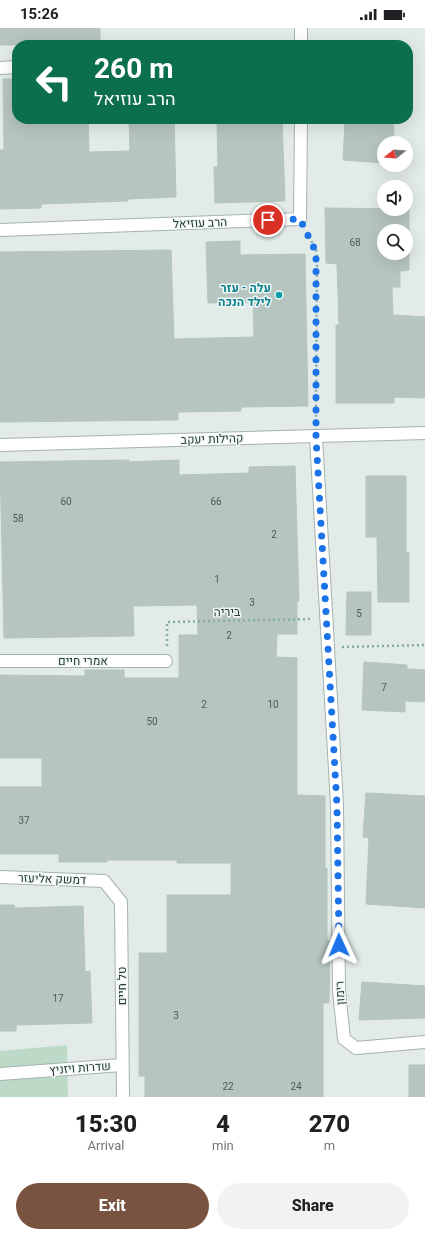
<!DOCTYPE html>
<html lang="en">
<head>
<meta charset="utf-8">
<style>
	:root { --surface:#fff; --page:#f2f2f2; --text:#202124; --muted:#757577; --accent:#7a5340 }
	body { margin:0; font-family:Roboto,Heebo,sans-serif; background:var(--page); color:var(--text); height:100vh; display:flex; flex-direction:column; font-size:15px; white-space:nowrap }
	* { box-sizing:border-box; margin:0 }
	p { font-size:13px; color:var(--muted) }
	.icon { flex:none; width:22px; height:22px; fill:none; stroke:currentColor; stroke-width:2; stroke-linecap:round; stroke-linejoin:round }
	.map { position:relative; height:1069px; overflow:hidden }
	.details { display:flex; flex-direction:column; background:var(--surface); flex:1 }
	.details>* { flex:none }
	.guide { position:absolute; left:12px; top:12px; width:401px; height:84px; border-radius:16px; box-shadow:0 4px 16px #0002; background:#0b6e4f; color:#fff; overflow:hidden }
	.needle { width:26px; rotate:253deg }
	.controls { position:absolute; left:377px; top:108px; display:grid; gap:8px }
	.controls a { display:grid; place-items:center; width:36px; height:36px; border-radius:50%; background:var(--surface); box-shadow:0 4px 16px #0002; font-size:20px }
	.pin { position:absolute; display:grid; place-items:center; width:34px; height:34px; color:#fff; margin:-17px; border:2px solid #fff; border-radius:50%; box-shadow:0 1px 4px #0007 }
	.me { position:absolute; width:44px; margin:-22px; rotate:359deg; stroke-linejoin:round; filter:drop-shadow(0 0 3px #0008) }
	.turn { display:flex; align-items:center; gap:14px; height:84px; padding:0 16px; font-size:18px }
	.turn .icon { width:52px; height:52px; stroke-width:2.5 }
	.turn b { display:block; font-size:28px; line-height:34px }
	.eta { display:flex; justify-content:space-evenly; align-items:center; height:68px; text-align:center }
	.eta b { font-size:24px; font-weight:800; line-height:28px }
	.primary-button { display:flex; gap:8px; margin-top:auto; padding:8px 16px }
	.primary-button a { flex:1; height:46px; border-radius:24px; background:var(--accent); color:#fff; font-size:16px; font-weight:800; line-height:46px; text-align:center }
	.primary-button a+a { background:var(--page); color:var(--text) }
	.status { display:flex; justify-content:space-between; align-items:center; height:28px; padding:0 20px; background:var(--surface); direction:ltr }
	.status svg { height:11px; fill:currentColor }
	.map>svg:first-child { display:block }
</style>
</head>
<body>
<div class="status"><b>15:26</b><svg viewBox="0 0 49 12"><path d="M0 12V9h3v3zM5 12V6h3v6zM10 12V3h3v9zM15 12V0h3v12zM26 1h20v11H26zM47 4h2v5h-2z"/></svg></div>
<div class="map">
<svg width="425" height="1069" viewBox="0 0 425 1069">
	<rect width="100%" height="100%" fill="#e2ebe8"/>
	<!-- green -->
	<path fill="#bcdac7" d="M67,1017L68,1069H0V1023Z"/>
	<!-- building -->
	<g fill="#b7c5c1" stroke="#b5c4bf" fill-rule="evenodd">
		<path d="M0,0H100V16L0,17Z"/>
		<path d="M3,51H17V91H88L89,124L130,123L129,91H174L176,169L128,171V173L41,176V180L0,181V122H4Z"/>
		<path d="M217,91H282L285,173L215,175L214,139H218Z"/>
		<path d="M345,93L394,97L393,115H384V135L343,132Z"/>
		<path d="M325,180L409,181V242L400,243V259H392L393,287L425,289V370L394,369V375H336V297H339L337,236L326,235ZM384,203H406V225H384Z"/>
		<path d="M240,213V227L305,226L308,378L241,379V383L178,384V392L0,394V224L171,222L174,311L254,309L253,274L208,275L206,214Z"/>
		<path d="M129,432V434L179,432V447L249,445V439L295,438L299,573H297V606H277L276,629L297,630V767L325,768V840H327V913H330L329,975H323V1069H145V1048H139V925H167V867H231V835H177V832H107V834H59V826H0V759H42V730H0V647L85,648V642H124V650H179V607H198L197,577L133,578L134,608L4,610L0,434Z"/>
		<path d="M366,448H406V524H409V574H378L377,509H366Z"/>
		<path d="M347,564H371V607H346Z"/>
		<path d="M364,634L407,637V641L425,642V674L405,673V684L362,682Z"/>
		<path d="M366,765L425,768V880L366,876L369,810L363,809Z"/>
		<path d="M0,877H14L15,880L83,878L85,944L90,943L92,995L16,997V1003H0Z"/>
		<path d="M362,954L425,958V990L359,992Z"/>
		<rect x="409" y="1037" width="16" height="32"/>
	</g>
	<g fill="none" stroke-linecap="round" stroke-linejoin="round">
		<defs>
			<g id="street">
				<path d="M301,17V0"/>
				<path d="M0,40L17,39"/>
				<path d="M0,202L300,191L301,91"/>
				<path d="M316,409L337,777L339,963L344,1011L356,1020L425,1014"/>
				<path d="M0,417L425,405"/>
				<path d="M0,633H166"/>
				<path d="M0,849L104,853L121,874L123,1069"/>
				<path d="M0,1046L122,1037"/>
			</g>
		</defs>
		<!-- street casing -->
		<use href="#street" stroke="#a5b2af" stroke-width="14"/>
		<!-- path -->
		<g stroke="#84aca4" stroke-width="2.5" stroke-dasharray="2 3" stroke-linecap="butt">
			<path d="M307,204L317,224L316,393"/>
			<path d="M167,618V594L312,591"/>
			<path d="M342,619L425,617"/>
		</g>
		<!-- street -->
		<use href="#street" stroke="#fff" stroke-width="12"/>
	</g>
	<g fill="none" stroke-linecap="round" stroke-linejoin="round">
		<!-- route -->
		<path stroke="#1a73e8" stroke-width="7" stroke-dasharray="0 12.6" d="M268,192L300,191L316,224V409L337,778L339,917"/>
	</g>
	<!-- markers -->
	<circle fill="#0f9aa8" stroke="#f2f8f5" stroke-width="1.5" cx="279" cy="267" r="4"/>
	<g text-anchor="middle" stroke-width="3" stroke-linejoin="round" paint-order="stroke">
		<!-- number labels -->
		<g font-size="10" fill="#485d59">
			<text x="355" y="218">68</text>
			<text x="66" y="477">60</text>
			<text x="216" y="477">66</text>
			<text x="18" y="494">58</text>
			<text x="274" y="510">2</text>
			<text x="217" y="555">1</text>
			<text x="252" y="578">3</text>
			<text x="359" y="589">5</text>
			<text x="229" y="611">2</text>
			<text x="384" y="663">7</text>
			<text x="204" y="680">2</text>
			<text x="273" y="680">10</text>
			<text x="152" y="697">50</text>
			<text x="24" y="796">37</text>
			<text x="58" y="974">17</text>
			<text x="176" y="991">3</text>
			<text x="228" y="1062">22</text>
			<text x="296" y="1062">24</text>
		</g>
		<!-- street labels -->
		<g font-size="12" fill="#233a36" stroke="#f2f8f5">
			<text transform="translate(200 195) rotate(-2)" y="4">הרב עוזיאל</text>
			<text transform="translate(212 411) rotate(-2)" y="4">קהילות יעקב</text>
			<text transform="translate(227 584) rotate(-1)" y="4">ביריה</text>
			<text x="83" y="637">אמרי חיים</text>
			<text transform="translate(52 851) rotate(2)" y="4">דמשק אליעזר</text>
			<text transform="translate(122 958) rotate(-90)" y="4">טל חיים</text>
			<text transform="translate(340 965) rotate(-93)" y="4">רימון</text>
			<text transform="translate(80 1040) rotate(-4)" y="4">שדרות ויזניץ</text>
		</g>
		<!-- culture labels -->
		<g font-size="12" font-weight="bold" fill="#0d838f" stroke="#f2f8f5" text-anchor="end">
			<text x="271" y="264">עלה - עזר<tspan x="271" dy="14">לילד הנכה</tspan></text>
		</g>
	</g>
</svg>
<div class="controls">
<a><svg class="needle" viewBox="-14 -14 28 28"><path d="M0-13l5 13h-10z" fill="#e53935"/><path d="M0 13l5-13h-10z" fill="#757577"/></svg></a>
<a><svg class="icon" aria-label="sound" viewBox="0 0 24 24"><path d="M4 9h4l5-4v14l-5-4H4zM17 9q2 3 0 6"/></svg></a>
<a><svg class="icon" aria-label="search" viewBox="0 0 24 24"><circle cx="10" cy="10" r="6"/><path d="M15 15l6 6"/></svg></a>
</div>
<div class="pin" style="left:268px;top:192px;background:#d93025"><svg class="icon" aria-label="arrive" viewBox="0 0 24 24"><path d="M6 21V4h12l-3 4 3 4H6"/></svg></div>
<svg class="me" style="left:339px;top:917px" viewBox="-20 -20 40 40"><path d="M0-17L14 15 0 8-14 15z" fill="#1a73e8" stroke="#fff" stroke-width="4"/></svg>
<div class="guide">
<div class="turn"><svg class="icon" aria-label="left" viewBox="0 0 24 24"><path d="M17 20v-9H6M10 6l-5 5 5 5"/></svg><div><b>260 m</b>הרב עוזיאל</div></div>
</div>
</div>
<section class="details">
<div class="eta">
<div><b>15:30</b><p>Arrival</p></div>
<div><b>4</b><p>min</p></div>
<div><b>270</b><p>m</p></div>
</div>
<div class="primary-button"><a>Exit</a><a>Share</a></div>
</section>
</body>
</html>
